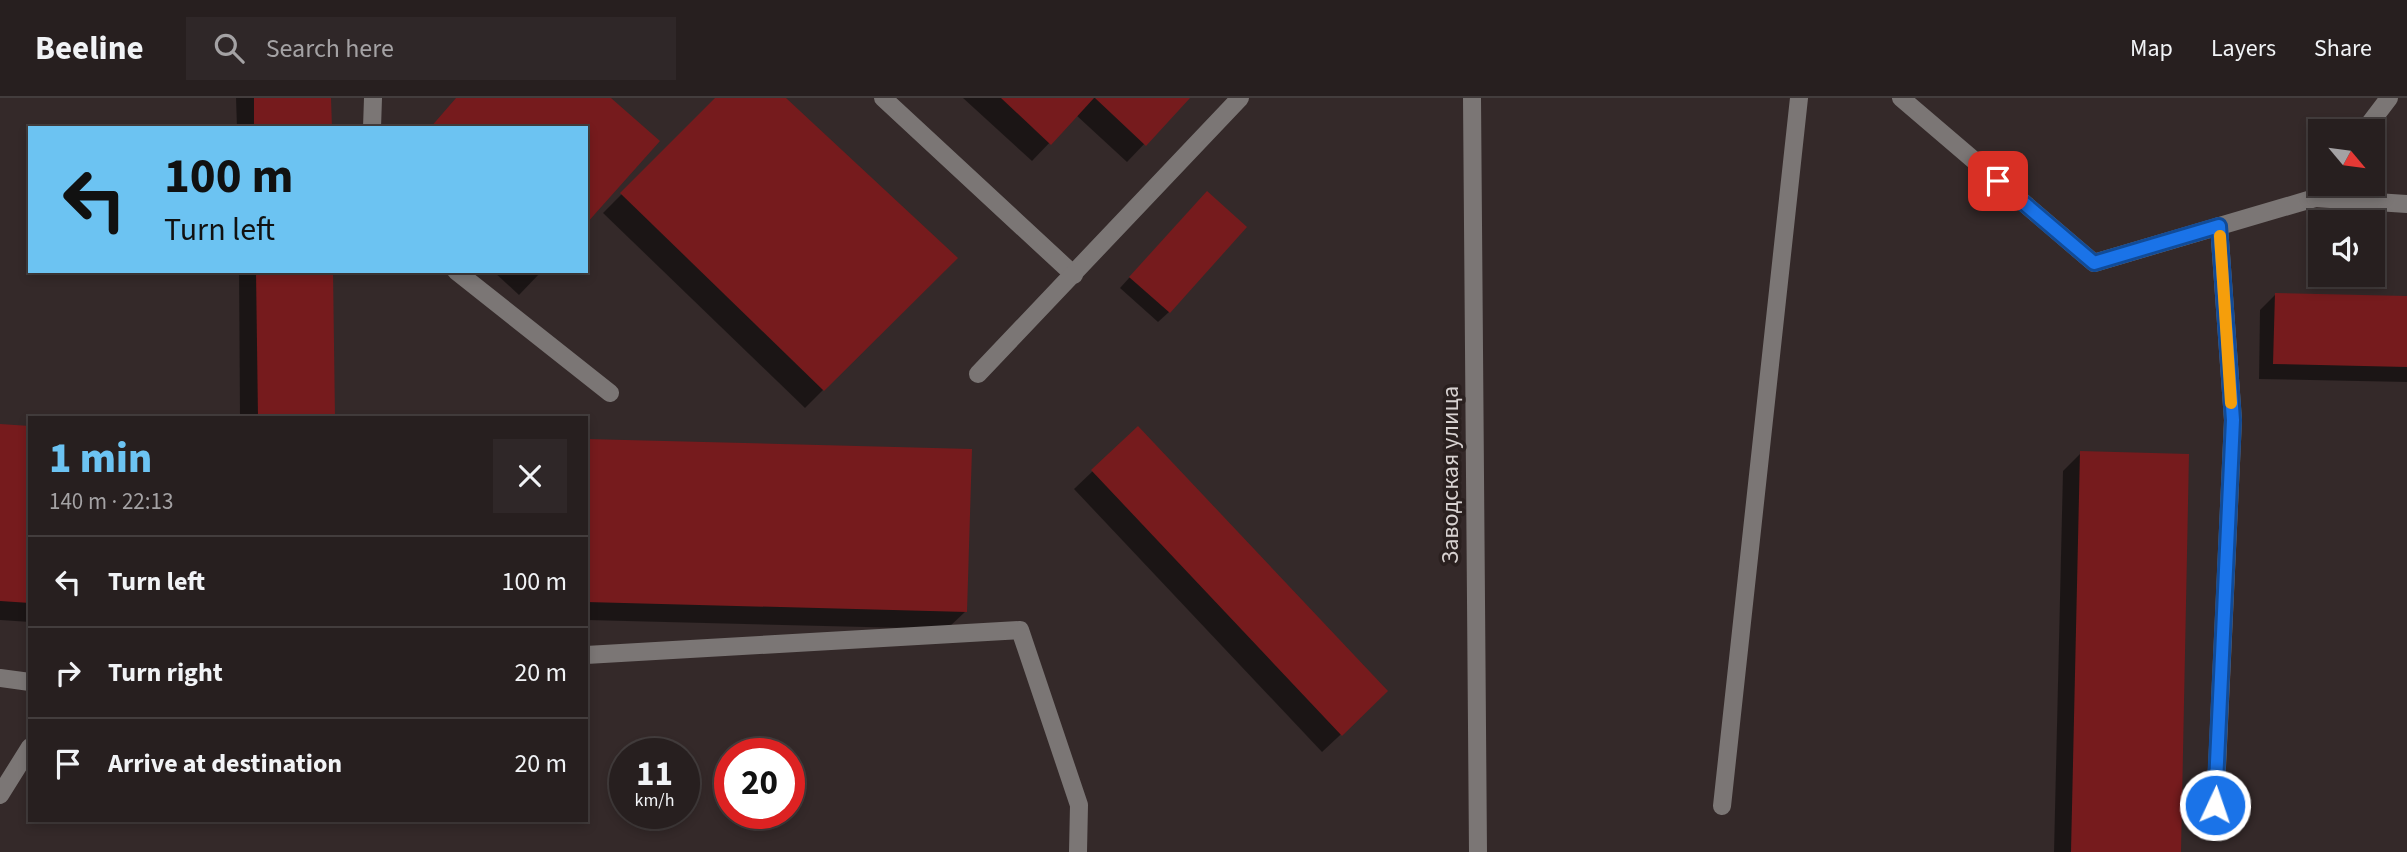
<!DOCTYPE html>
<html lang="en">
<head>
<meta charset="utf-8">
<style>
	:root { --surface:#271f1f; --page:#2f2728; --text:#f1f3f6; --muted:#a4a2a4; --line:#433d3d; --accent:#6cc3f2 }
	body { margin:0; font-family:"Source Sans 3",sans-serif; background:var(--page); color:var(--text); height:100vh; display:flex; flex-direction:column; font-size:26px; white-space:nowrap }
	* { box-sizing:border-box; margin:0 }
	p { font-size:23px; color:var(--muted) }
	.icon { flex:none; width:38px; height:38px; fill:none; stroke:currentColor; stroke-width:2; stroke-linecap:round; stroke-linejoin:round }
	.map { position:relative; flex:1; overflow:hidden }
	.drawer { position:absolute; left:28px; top:318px; width:560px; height:406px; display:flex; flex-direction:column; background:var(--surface); border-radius:0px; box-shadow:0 4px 10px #0003,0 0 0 2px var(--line) }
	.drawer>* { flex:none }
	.top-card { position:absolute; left:28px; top:28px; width:560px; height:147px; border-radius:0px; box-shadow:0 4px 10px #0003,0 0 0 2px var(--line); background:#6cc3f2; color:#111; overflow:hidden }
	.needle { width:46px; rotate:119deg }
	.controls { position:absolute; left:2308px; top:21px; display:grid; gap:14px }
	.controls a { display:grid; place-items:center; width:77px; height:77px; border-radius:0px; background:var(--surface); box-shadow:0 4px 10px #0003,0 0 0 2px var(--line); font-size:35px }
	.speed { position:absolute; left:609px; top:640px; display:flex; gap:14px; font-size:35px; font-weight:700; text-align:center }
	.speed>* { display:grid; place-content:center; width:91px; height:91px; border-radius:50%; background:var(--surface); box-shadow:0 4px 10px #0003,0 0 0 2px var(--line); line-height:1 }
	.speed small { font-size:18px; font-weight:400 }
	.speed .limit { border:10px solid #d22; background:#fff; color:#111 }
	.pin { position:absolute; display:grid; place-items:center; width:60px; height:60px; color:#fff; margin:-30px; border-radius:14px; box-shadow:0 4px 10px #0006 }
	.me { position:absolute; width:77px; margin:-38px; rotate:3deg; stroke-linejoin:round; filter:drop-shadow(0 0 5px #0008) }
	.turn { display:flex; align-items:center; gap:24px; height:147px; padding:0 21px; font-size:32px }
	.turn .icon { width:91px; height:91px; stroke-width:2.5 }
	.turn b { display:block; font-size:49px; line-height:60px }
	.round { display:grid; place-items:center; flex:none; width:74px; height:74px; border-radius:0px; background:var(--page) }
	.overview { display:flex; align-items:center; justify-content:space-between; height:119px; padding:0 21px }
	h1 { font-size:42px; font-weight:800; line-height:52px; color:var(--accent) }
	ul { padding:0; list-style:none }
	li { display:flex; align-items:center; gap:21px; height:91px; padding:0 21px; border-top:2px solid var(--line) }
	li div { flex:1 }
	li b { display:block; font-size:26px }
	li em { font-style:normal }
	header { display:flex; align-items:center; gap:42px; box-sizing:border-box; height:98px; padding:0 35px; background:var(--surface); border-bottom:2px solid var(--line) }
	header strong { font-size:33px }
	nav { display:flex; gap:38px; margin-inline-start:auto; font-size:24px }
	.search { width:490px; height:63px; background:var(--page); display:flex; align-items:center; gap:18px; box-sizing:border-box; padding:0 24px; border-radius:0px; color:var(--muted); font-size:26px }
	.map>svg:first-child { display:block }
</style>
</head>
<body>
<header>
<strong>Beeline</strong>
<div class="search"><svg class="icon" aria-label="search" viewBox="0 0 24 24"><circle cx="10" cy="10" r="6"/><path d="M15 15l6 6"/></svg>Search here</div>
<nav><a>Map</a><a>Layers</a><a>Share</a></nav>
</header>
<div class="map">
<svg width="2407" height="754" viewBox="0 0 2407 754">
	<rect width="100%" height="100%" fill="#342929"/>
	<!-- shadow -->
	<g fill="#0007">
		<path d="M236,0H330V30H237Z"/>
		<path d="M717,0H783L955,160L805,310L603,115Z"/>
		<path d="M963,0H1188L1127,64L1076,17L1032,63Z"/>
		<path d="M1196,106L1169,214L1158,224L1120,190Z"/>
		<path d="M239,173H332L333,320H240Z"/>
		<path d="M493,173H542L519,197Z"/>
		<path d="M2275,197L2407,200V284L2259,281L2260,212Z"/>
		<path d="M0,328L30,330V524L0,522Z"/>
		<path d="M1138,330L1368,611L1322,654L1074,391Z"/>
		<path d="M586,342L966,513L947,531L586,522Z"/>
		<path d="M2081,355L2179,754H2054L2063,373Z"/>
	</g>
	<!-- building -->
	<g fill="#761b1d">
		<path d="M254,0H331L332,30H254Z"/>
		<path d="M456,0H611L660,43L586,126V30H430Z"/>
		<path d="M715,0H786L958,160L824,293L620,95Z"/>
		<path d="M1001,0H1094L1051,47Z"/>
		<path d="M1095,0H1190L1146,48Z"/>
		<path d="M1207,93L1247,129L1170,215L1129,179Z"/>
		<path d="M256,173H333L335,320H258Z"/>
		<path d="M2275,195L2407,198V269L2273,266Z"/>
		<path d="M0,326L30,328V505L0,503Z"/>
		<path d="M1138,328L1388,593L1342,638L1091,372Z"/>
		<path d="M586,341L972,351L967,514L586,504Z"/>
		<path d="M2080,353L2189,356L2181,754H2071Z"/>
	</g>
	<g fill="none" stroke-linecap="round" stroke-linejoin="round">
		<!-- minor -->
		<g stroke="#7b7675" stroke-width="18">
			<path d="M883,0L1074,177"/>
			<path d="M1472,0L1478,754"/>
			<path d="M1901,0L2094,165L2315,100L2326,86"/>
			<path d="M372,30L373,0"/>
			<path d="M2364,33L2389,0"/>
			<path d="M2315,100L2407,106"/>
			<path d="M456,173L610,295"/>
			<path d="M978,276L1240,0"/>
			<path d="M586,557L1020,532L1079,707L1078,754"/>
			<path d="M0,580L30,584"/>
			<path d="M0,697L30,649"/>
			<path d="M1722,708L1799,0"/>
			<path d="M2214,734L2233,322L2219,128"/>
		</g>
	</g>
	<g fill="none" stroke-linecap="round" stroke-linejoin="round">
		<defs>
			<path id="route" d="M1998,83L2094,165L2219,128L2233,322L2215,707"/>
		</defs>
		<!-- route casing -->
		<use href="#route" stroke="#114b97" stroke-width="18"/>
		<!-- route -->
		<use href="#route" stroke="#1a73e8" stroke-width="12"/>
		<!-- slow -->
		<path stroke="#f59e0b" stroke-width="12" d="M2220,138L2231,305"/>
	</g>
	<g text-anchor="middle" stroke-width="7" stroke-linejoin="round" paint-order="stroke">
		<!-- street labels -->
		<g font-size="24" fill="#d8d2d1" stroke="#2a201f">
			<text transform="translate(1450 377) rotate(-90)" y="8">Заводская улица</text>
		</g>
	</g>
</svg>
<div class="controls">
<a><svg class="needle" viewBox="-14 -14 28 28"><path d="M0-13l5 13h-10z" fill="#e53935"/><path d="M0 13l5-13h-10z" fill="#a4a2a4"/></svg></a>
<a><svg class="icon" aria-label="sound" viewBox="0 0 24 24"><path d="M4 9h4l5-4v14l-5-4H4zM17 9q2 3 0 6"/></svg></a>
</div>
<div class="speed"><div>11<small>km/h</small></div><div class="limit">20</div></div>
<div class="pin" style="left:1998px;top:83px;background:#d93025"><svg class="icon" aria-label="arrive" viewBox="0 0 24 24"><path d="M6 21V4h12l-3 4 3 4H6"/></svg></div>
<svg class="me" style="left:2215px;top:707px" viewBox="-20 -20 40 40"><circle r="17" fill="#1a73e8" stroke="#fff" stroke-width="3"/><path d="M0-11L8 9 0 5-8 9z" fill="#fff"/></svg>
<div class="top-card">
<div class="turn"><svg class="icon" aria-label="left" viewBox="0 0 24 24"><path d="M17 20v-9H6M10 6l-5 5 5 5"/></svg><div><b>100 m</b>Turn left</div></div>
</div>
<section class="drawer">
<div class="overview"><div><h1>1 min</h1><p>140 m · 22:13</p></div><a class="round"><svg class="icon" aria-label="close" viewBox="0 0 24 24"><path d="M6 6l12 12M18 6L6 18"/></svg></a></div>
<ul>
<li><svg class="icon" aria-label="left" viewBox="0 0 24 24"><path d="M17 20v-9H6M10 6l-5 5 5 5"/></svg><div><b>Turn left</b></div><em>100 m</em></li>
<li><svg class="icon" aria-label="right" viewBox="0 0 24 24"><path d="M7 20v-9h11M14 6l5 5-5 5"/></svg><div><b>Turn right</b></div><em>20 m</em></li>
<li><svg class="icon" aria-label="arrive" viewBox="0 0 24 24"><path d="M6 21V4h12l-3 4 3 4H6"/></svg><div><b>Arrive at destination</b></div><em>20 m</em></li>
</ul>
</section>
</div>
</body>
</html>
